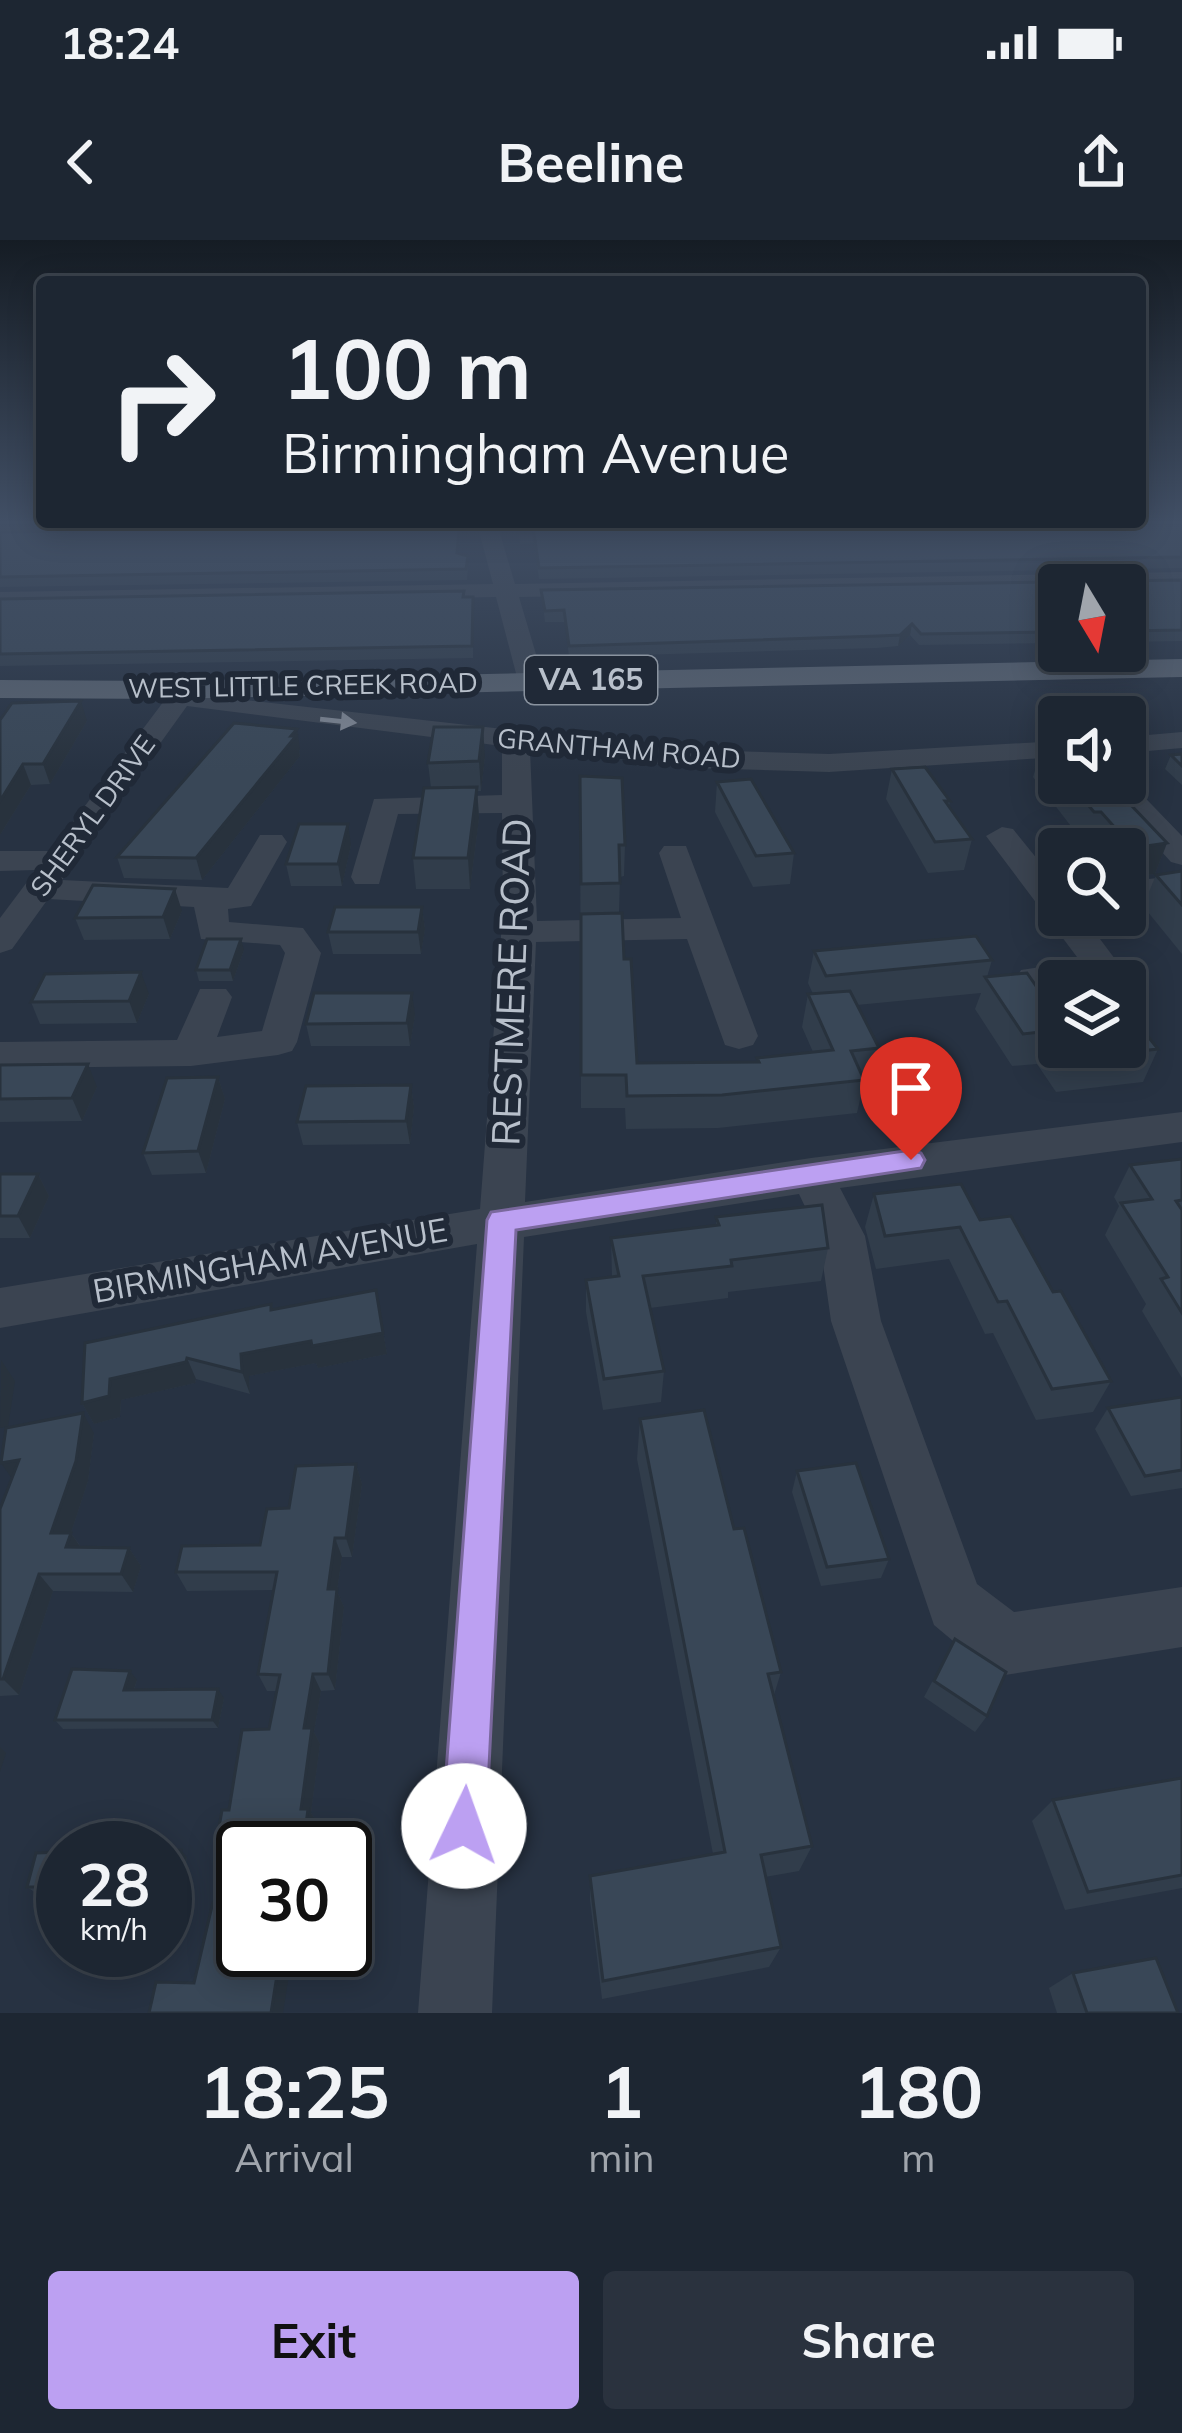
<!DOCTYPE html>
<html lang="en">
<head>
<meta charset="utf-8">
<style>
	:root { --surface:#1d2632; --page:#2a323e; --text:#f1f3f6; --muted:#a0a5ac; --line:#3b434d; --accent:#bca0f2 }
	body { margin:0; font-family:Mulish,sans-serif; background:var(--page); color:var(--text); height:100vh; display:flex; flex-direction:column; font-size:45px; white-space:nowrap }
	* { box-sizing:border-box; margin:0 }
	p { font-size:39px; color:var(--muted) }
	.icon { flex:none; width:66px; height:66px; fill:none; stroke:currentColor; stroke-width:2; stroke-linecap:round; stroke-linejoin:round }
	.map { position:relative; height:1773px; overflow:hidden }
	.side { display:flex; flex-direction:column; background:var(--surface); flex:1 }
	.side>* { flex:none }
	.banner { position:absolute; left:36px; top:36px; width:1110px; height:252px; border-radius:12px; box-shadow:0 6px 30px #0003,0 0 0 3px var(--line); background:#1d2632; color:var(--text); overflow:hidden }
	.needle { width:78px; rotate:170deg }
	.tools { position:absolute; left:1038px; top:324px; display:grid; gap:24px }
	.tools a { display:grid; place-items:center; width:108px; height:108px; border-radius:12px; background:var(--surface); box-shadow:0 6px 30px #0003,0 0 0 3px var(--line); font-size:60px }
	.speed { position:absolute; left:36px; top:1581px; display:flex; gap:24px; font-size:60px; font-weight:700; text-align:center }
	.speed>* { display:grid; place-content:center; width:156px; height:156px; border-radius:50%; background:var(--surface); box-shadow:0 6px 30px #0003,0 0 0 3px var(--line); line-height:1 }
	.speed small { font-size:30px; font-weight:400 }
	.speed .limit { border:6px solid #111; border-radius:18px; background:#fff; color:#111 }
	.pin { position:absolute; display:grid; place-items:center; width:102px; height:102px; color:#fff; margin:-123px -51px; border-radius:50% 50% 50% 0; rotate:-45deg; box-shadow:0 0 12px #0007 }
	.pin .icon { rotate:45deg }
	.me { position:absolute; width:132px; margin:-66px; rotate:3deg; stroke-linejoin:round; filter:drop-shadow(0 0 9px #0008) }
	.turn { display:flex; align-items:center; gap:42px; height:252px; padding:0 48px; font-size:54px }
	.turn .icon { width:156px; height:156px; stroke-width:2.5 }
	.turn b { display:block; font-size:84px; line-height:102px }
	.eta { display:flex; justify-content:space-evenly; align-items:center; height:204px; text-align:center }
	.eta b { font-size:72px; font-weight:700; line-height:84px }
	.button { display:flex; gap:24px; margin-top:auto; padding:24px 48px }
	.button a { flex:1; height:138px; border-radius:12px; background:var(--accent); color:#111; font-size:48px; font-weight:700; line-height:138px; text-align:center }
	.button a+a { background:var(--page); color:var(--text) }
	.status { display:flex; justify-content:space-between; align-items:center; height:84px; padding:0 60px; background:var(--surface); direction:ltr }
	.status svg { height:33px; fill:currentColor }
	header { display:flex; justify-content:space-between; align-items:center; height:156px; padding:0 48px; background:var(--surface); font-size:54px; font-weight:700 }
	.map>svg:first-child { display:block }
</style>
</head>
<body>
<div class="status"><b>18:24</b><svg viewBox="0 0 49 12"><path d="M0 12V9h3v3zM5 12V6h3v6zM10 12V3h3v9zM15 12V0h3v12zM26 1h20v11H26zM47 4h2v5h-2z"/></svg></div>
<header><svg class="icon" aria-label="back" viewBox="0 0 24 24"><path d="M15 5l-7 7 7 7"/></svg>Beeline<svg class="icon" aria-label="share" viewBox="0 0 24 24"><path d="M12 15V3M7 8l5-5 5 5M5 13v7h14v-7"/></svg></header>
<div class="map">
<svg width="1182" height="1773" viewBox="0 0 1182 1773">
	<rect width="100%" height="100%" fill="#273242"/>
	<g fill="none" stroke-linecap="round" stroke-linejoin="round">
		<!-- minor -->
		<g fill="#3b4451" fill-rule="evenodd">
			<path d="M294,284V292L287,294L0,298V286Z"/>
			<path d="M377,284H532L522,290H499L515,344L1182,332V346L519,357L544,441L531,449L518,441L496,357L0,366V352L493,344L479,291L385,293L378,291Z"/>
			<path d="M185,442L209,456L692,510L829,514L1059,501V517L829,532L692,528L530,509L537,681L681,678L659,613L664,606H686L758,796L753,805L739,809L725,805L687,699L536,702L525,962L811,918L1182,872V902L840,948L865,996L881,1081L977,1344L1014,1372L1182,1347V1407L1005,1435L983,1426L934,1385L831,1081L819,996L799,954L524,997L492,1773H418L477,1004L0,1088V1048L480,969L503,670L502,573L398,574L379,644H355L351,637L374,559L502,555V506L187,466L62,640L228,648L260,595H282L287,602L251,666L228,669L229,682L303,688L321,713L297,802L292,811L278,815L191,826L0,828V802L177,800L200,749H226L232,757L217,797L262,791L285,713L280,705L201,699L194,667L48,659L12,709L0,713V678L36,630L0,631V611H51L176,445Z"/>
			<path d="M1182,492V508L1125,513V497Z"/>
			<path d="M1125,537L1182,596V625L1171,622L1099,543H1125Z"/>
			<path d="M1002,587L1013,589L1059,646V675H1082L1118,723L1105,739L1059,741V746H1021L1016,738L1021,730L1080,721L986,596Z"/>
			<path d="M1182,636V656L1125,661V641Z"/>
		</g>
		<!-- major -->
		<path fill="#5a6471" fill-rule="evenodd" d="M1182,419V437L166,459L0,458V440L166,441Z"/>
	</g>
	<!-- wall -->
	<g fill="#313d4b">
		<path d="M519,284H1182V328L539,339L534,303L520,304Z"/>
		<path d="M0,292L460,298L458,314L468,316V327L467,340L0,347Z"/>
		<path d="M1182,340V401L1125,402V345H1059V403L919,405L910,395L898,406L877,408L569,417L565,382H545L541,350Z"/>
		<path d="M464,351V357H473V418L0,426V359Z"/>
		<path d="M12,463L87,481L50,544L31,545L0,595Z"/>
		<path d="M1059,506V543H1110L1167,603L1155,634L1125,638V609H1096L1090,603H1084L1033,537L1042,508Z"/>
		<path d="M300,509L299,511L300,516L202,640L124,638L117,617Z"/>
		<path d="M1182,514V545L1165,529L1171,515Z"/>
		<path d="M485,517L481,551H477L479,578L470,649H416L413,618L431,548L428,523Z"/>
		<path d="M892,529L950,561L949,566L972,599L964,630L928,633L886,559Z"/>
		<path d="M580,536L625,605L624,636L620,637L619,673L637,823L757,822V818L813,812L802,787L808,754H813L808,743L814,711L992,720L987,737L1059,779V807H1125L1158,809L1143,842L1056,852L1037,824L1012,826L975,769L981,753L857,765L879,808L871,841L864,842L857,873L718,888L626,889L625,868H581Z"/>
		<path d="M717,542L794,613L790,644L753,647L715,572Z"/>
		<path d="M351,605L342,646H291L286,624Z"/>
		<path d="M1182,631V714L1143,666L1156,635Z"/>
		<path d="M422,667L425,689L421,714H333L328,692Z"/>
		<path d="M182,671L170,699L84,700L75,678Z"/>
		<path d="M244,710L233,741H199L196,730Z"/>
		<path d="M149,754L137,783L40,784L31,762Z"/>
		<path d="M415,775L410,806H311L306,784Z"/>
		<path d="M0,825L97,847L82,881L0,882Z"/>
		<path d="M218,837L225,859L206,933L152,935L143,913Z"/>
		<path d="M411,845L414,867L410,904L303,905L297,882Z"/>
		<path d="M1182,919V1138L1142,1071L1146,1064L1105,995L1119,966L1114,957L1130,925Z"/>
		<path d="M0,934H38L49,956L30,998H0Z"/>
		<path d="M874,954L980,980L1053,1052L1111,1141L1093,1172L1036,1180L993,1093L985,1094L949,1019L876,1029L865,987Z"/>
		<path d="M716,977L828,1008L821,1041L728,1052V1058L650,1068L664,1131L661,1162L603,1170L586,1072V1040L612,1037L611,998L716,985Z"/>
		<path d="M376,1050L387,1114L318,1128L316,1123L249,1136L250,1154L196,1139L195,1143L121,1160L120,1177L94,1184L82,1163L271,1064L273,1070Z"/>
		<path d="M1182,1157V1248L1131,1256L1095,1189L1108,1168Z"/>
		<path d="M640,1179L734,1289L781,1432L774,1455L812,1606L799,1631L765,1637L781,1707L769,1727L602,1759L590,1660V1636L713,1614L637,1219Z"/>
		<path d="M94,1193L88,1241L71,1293L81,1307L129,1308L141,1326L133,1352L53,1351L19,1455L0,1456V1269Z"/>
		<path d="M356,1224L362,1244L352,1317H342L337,1351L344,1367L335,1450L321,1451L314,1492L320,1504L311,1573L317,1582L313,1608H243V1611L229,1612L217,1599L229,1570L269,1489L277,1451H267L258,1434L274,1350L187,1351L176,1332L260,1305L289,1268Z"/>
		<path d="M797,1231L889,1319L881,1338L821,1346L792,1252Z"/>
		<path d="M955,1399L987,1476L975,1492L924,1457Z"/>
		<path d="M137,1440L134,1450L224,1458L218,1488L63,1489L55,1480Z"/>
		<path d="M1182,1538V1648L1065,1670L1032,1581L1053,1560Z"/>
		<path d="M165,1610L187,1617L180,1654H165Z"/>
		<path d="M63,1612V1653H36L27,1647Z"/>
		<path d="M1073,1733L1178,1773H1057L1049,1748Z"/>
	</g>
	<!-- shaded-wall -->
	<g fill="#28323d">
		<path d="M912,384L910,395L898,406L900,395Z"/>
		<path d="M81,461L87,481L50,544L43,524Z"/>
		<path d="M483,487L485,517L481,551L479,521Z"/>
		<path d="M297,489L300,509L299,511L300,516L202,640L196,618Z"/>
		<path d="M23,524L31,545L0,595V561Z"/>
		<path d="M477,547L479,578L470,649L468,618Z"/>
		<path d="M348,584L351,605L342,646L338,624Z"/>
		<path d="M1167,603L1155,634L1125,638V629L1133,608Z"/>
		<path d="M175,649L182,671L170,699L163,677Z"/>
		<path d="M422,667L425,689L421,714L418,692Z"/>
		<path d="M241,699L244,710L233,741L230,730Z"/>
		<path d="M141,732L149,754L137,783L129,761Z"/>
		<path d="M412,753L415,775L410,806L407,783Z"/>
		<path d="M88,824L97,847L82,881L72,858Z"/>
		<path d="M218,837L225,859L206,933L198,911Z"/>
		<path d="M411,845L414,867L410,904L406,881Z"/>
		<path d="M38,934L49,956L30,998L18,976Z"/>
		<path d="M376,1050L387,1114L318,1128L316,1123L249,1136L250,1154L242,1132L241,1114Z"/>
		<path d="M187,1118L196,1139L195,1143L121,1160L120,1177L94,1184L82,1163L110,1139Z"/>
		<path d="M1,1120L15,1141L8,1187L0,1188Z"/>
		<path d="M83,1173L94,1193L88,1241L71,1293L84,1312H65L51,1293Z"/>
		<path d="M19,1220L15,1243L1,1223Z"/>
		<path d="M356,1224L362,1244L352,1317L346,1298Z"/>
		<path d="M335,1298L342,1317L337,1351L344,1367L335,1450L328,1434V1349Z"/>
		<path d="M129,1308L141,1326L133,1352L121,1334Z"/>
		<path d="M39,1334L53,1351L19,1455L3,1439Z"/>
		<path d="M130,1431L137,1440L131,1458L124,1450Z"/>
		<path d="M313,1434L321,1451L314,1492L320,1504L311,1573L317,1582L313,1608H303L301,1569L304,1488Z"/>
		<path d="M218,1449L224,1458L218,1488L212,1480Z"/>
		<path d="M0,1507L6,1513L0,1532Z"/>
		<path d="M181,1610L187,1617L180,1654L173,1647Z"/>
		<path d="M281,1710H293L283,1773H271Z"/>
	</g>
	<!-- building -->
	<g fill="#394757" stroke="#28323d" stroke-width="3">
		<path d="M519,284H1182V317L539,328L534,293H519Z"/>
		<path d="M454,286L459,288L457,313L468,316L466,329L0,337V292Z"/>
		<path d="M1182,340V390L1125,391V345H1059V392L921,394L912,384L900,395L879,396L569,406L564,370L545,371L541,350Z"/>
		<path d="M464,351L463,357H473L472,406L0,414V359Z"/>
		<path d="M81,461L43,524H23L0,561V480L12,463Z"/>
		<path d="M234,483L297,489L291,496H296L196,618L117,617Z"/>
		<path d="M434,487H483L479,521L428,523Z"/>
		<path d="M1059,506V529L1042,508Z"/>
		<path d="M1182,514V526L1171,515Z"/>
		<path d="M925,527L950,561H945L972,599L935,602L892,529Z"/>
		<path d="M580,536L622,538L625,605H619L620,643L581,644Z"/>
		<path d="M751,539L794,613L756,616L717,542Z"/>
		<path d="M1070,543H1110L1167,603L1133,608L1101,572H1094Z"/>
		<path d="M477,547L468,618H413L424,548Z"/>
		<path d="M299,584H348L338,624H286Z"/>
		<path d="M1182,631V665L1156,635Z"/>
		<path d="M93,645L175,649L163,677L75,678Z"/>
		<path d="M335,667H422L418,692H328Z"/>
		<path d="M622,673L624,719H631L637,823L759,822L757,818L833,810L808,754L850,751L879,808L851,811L864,840L722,855L627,856L626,835H581V674Z"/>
		<path d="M976,696L992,720L826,736L814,711Z"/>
		<path d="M207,699H241L230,730H196Z"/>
		<path d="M141,732L129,761L31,762L45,734Z"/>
		<path d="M1027,733L1059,779V805L1049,791L1023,794L985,737Z"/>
		<path d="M314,753H412L407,783L306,784Z"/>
		<path d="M1134,779L1158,809L1069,819L1061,807H1125V780Z"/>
		<path d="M88,824L72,858L0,859V825Z"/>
		<path d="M218,837L198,911L143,913L167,838Z"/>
		<path d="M411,845L406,881L297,882L306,846Z"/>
		<path d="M1182,919V960L1176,961L1182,970V1073L1161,1039L1168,1037L1121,963L1152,959L1130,925Z"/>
		<path d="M0,934H38L18,976H0Z"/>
		<path d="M961,944L980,980L1011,976L1053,1052L1061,1051L1111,1141L1052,1149L1007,1061L998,1062L960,987L885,996L874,954Z"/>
		<path d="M822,965L828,1008L731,1020L732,1026L643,1036L664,1131L604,1139L586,1040L619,1036L611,998L719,985L716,977Z"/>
		<path d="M376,1050L383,1093L312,1106L311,1101L241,1114L242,1132L187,1118L186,1122L110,1139L109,1156L82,1163L85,1103L271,1064V1070Z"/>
		<path d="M1182,1157V1230L1145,1236L1108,1168Z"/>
		<path d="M704,1170L734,1289L744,1288L781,1432L768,1434L812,1606L761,1615L781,1707L603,1741L590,1636L725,1612L640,1179Z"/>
		<path d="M83,1173L76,1221L51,1293H71L66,1307L129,1308L121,1334H39L3,1439H0V1269L19,1220L1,1223L6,1188Z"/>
		<path d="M856,1223L889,1319L827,1327L797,1231Z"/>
		<path d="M356,1224L346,1298H335L328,1349H337L328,1434H313L304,1488H312L301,1569H308L303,1608H269L270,1597L217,1599L222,1570H229L242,1490L269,1489L280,1435L258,1434L277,1332H176L182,1306L260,1305L267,1269L289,1268L296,1226Z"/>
		<path d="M955,1399L1006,1432L987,1476L934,1441Z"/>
		<path d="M72,1429L130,1431L124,1450L218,1449L212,1480H55Z"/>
		<path d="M1182,1538V1635L1088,1652L1053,1560Z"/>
		<path d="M165,1610H181L173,1647H165Z"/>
		<path d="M63,1612V1647H27L36,1613Z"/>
		<path d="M213,1662L243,1663V1710H281L271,1773H149L156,1742L194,1743Z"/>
		<path d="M1156,1718L1178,1773H1087L1073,1733Z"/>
	</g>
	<!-- one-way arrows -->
	<defs><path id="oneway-solid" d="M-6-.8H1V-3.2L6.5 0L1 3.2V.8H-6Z" transform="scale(3)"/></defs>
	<use fill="#808894" href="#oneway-solid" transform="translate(338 481) rotate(6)"/>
	<!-- sky -->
	<linearGradient id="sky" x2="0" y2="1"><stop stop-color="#151c24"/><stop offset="0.53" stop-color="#414f65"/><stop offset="1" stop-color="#414f65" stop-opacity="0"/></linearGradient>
	<rect width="1182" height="532" fill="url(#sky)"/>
	<!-- route -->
	<path fill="#bca0f2" stroke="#7a689d" stroke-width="3" d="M911,910L921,913L925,920L921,928L516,990L486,1586L479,1601L464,1608L448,1601L442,1586L487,980L491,972Z"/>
	<g text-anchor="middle" stroke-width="12" stroke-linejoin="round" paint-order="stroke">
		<!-- far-street labels -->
		<g font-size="27" fill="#b8c0cb" stroke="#202937">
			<text transform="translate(303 446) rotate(-1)" y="9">WEST LITTLE CREEK ROAD</text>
			<text transform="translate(619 509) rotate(5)" y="9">GRANTHAM ROAD</text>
			<text transform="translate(93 576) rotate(-54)" y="9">SHERYL DRIVE</text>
		</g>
		<!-- shield labels -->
		<rect fill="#202937" stroke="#8a939f" stroke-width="3" x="525" y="416" width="132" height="48" rx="9"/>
		<g font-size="30" font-weight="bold" fill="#b8c0cb">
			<text x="591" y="450">VA 165</text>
		</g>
		<!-- street labels -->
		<g font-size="33" fill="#b8c0cb" stroke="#202937">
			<text transform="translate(270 1020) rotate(-10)" y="12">BIRMINGHAM AVENUE</text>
		</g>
		<!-- near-street labels -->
		<g font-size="39" fill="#b8c0cb" stroke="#202937">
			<text transform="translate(511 742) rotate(-88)" y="14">RESTMERE ROAD</text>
		</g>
	</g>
</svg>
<div class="tools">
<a><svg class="needle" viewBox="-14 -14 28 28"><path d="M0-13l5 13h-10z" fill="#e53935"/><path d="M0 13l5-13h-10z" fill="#a0a5ac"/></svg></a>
<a><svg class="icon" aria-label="sound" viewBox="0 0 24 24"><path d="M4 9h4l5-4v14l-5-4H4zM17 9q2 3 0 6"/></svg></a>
<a><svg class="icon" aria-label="search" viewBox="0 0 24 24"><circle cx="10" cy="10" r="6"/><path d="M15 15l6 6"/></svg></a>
<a><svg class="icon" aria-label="layers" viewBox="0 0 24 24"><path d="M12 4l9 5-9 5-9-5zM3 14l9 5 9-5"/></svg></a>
</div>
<div class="speed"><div>28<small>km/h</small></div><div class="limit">30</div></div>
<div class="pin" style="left:911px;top:920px;background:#d93025"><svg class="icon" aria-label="arrive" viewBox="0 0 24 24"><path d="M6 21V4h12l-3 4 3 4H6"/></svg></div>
<svg class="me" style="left:464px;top:1586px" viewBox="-20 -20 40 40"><circle r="19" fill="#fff"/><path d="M0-13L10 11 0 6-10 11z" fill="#bca0f2"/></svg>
<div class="banner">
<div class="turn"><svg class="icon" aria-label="right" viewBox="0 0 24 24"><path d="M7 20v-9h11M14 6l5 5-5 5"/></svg><div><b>100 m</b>Birmingham Avenue</div></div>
</div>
</div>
<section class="side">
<div class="eta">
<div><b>18:25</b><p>Arrival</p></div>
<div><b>1</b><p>min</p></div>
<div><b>180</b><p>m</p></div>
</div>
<div class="button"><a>Exit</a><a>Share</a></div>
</section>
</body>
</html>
